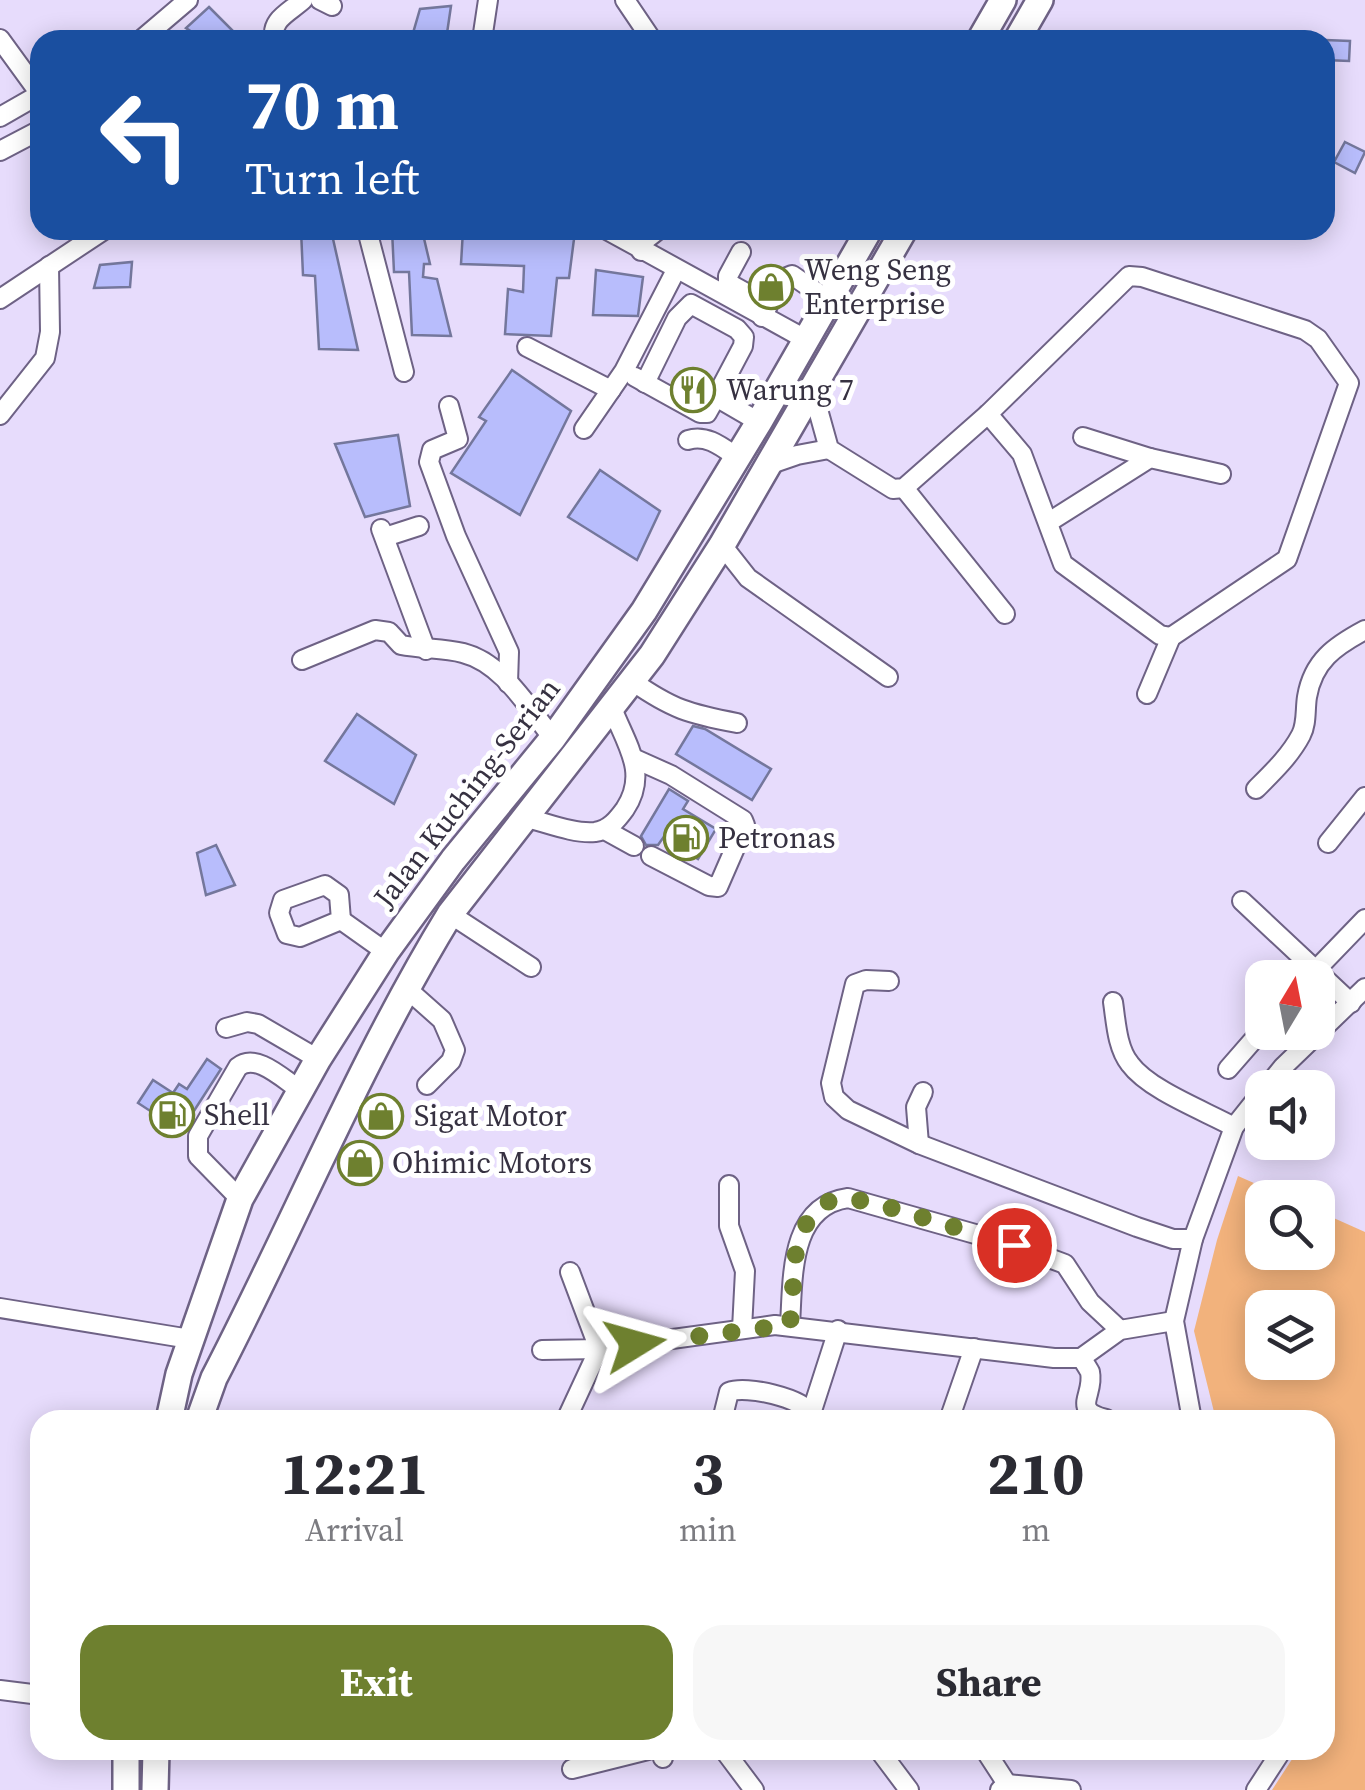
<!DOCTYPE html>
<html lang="en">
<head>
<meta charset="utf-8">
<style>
	:root { --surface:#fff; --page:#f7f7f7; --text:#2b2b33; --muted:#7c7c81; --accent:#6e802f }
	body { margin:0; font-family:"Source Serif 4",serif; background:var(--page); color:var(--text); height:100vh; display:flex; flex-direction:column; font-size:38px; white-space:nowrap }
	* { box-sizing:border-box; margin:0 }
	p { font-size:32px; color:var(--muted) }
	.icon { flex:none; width:55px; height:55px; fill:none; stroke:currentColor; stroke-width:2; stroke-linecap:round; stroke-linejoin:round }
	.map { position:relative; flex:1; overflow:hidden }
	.panel { position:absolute; left:30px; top:1410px; width:1305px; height:350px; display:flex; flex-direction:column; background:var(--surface); border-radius:30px; box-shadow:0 5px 25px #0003 }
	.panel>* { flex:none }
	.banner { position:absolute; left:30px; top:30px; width:1305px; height:210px; border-radius:30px; box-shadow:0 5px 25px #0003; background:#1a4fa0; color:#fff; overflow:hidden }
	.needle { width:65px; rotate:10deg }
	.fabs { position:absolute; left:1245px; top:960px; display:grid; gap:20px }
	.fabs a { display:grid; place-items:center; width:90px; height:90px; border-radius:20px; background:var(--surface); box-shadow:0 5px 25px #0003; font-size:50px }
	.pin { position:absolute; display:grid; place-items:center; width:85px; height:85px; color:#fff; margin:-42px; border:5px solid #fff; border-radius:50%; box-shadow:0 2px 10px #0007 }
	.me { position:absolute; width:110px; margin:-55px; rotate:82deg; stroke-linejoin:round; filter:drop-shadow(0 0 8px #0008) }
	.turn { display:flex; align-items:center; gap:35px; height:210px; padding:0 50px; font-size:45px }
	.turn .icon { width:130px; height:130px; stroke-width:2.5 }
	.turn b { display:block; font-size:70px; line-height:85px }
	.eta { display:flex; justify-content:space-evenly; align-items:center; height:170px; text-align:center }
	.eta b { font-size:60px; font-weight:700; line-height:70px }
	.button { display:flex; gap:20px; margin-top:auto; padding:20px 50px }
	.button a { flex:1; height:115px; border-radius:30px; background:var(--accent); color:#fff; font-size:40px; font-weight:700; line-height:115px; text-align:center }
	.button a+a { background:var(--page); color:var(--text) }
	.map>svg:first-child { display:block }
</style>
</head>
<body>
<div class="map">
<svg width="1365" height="1790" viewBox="0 0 1365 1790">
	<rect width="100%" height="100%" fill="#e7dcfc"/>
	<!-- green -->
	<path fill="#f2b27c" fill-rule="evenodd" d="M1238,1176L1286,1197L1262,1198V1252H1318V1211L1365,1232V1790H1272L1298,1750H1325V1420H1216L1194,1331L1217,1240ZM1262,1308H1318V1362H1262Z"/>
	<!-- building -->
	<g fill="#b8bdfc" stroke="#74779c" stroke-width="2.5">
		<path d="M451,6L446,40H411L420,9Z"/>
		<path d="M209,7L232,30L222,40H204L186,28Z"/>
		<path d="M1325,40L1350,41L1349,61L1325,60Z"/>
		<path d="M1345,142L1365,152L1355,173L1334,162Z"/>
		<path d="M301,230H331L358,350L319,349L315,276L303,275Z"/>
		<path d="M392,230H422L430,264H424L423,277L437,279L451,336L412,335L409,272H394Z"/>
		<path d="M463,230H515L574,239L569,278H557L551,336L505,334L508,289L523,292L524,266L461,264Z"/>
		<path d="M132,262L130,287L94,288L100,265Z"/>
		<path d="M596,270L643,277L638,316L593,315Z"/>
		<path d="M512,370L571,411L520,515L451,473L486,421L479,417Z"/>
		<path d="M398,435L410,506L365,517L335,444Z"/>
		<path d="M600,470L660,511L637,560L568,517Z"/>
		<path d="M357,714L416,755L394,804L325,761Z"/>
		<path d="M693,726L705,729L771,769L752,800L676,754Z"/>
		<path d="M669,789L688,801L683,809L716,829L698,859L663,838L658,845H646L641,836Z"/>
		<path d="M216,845L235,885L206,895L197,853Z"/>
		<path d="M207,1059L221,1069L181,1131L138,1103L153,1080L173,1093L179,1084L187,1089Z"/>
	</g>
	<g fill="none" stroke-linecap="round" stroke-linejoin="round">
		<defs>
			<g id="minor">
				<path d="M320,0L332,6"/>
				<path d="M625,0L652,40"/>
				<path d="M0,39L40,94"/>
				<path d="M141,40L188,0"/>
				<path d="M275,40C269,20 290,12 303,0"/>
				<path d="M482,40L488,0"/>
				<path d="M0,117L40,94"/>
				<path d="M0,151L40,130"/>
				<path d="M367,230L404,372"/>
				<path d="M607,230L805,339"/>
				<path d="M641,251L644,241L658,230"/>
				<path d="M741,252L728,276V283L768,305"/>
				<path d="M0,299L104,230"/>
				<path d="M762,317L782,279L792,275L828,300"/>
				<path d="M527,347L611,390"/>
				<path d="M635,377L700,413H707L716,397"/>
				<path d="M645,383L677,318L691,304L737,329L744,337L743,346L716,397L759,422"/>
				<path d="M812,388L829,449L893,489L904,488L988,414L1129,276L1142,277L1305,330L1318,339L1349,383L1287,559L1171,637L1147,694"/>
				<path d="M449,406L458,439L432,450L429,462L456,536L509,652L508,683"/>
				<path d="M988,414L1022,454L1063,564L1160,635L1171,637"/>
				<path d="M0,415L45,358L50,332L49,266"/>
				<path d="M584,429L624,371L676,270"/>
				<path d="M1083,437L1150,458"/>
				<path d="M688,440C707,434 722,447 738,458"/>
				<path d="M768,465L797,455L829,449"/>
				<path d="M904,488L1005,614"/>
				<path d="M1049,522L1150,458L1221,474"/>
				<path d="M381,529L426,650"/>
				<path d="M385,537L419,526"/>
				<path d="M722,545L748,578L888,677"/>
				<path d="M302,660L375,630L389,632L401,645C422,649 444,648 463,653C503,663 528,708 553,738"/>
				<path d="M632,681C672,709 689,714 737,723"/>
				<path d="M633,758L671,775L743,820L745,825L718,887L709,886L651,856"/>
				<path d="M1256,789C1272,773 1290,756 1301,735C1307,724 1305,709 1307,697C1313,661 1335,646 1365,630"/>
				<path d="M527,818C547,823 574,834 595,832C609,830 617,820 625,809C649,773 626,744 612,708"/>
				<path d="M605,830L634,846"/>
				<path d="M1328,843L1365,797"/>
				<path d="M325,885L339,895L341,920L300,937L287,934L279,913L283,900Z"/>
				<path d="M1242,901L1351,1003"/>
				<path d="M450,914L531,967"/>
				<path d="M341,920L386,952"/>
				<path d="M1309,977L1365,919"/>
				<path d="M889,981L866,980L855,984L831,1083L834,1097L848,1110L919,1144L1137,1227L1173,1239H1193"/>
				<path d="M406,988L442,1020L455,1050L451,1061L427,1085"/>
				<path d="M1113,1002C1116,1022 1117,1048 1130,1064C1149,1090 1205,1111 1234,1127"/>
				<path d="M226,1028L247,1022L258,1024L318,1059"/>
				<path d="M1228,1069L1262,1030"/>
				<path d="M1266,1088L1283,1067L1365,988"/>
				<path d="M919,1144L916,1107L923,1092"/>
				<path d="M729,1185V1226L745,1271L742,1329"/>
				<path d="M240,1199L198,1156V1136L238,1067C256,1052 283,1079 300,1090"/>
				<path d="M0,1308L190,1339"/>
				<path d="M790,1325C793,1278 789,1206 848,1198L1014,1245L1065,1264L1090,1302L1120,1330"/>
				<path d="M542,1350L599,1349L570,1272"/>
				<path d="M1081,1358C1083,1360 1089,1370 1090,1372C1095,1395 1070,1410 1106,1419"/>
				<path d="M566,1420L599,1349L775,1325L1054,1358H1081L1120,1330L1174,1321"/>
				<path d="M722,1420L729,1392C746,1385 803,1398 811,1414"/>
				<path d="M809,1420L838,1330"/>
				<path d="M949,1420L974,1348"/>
				<path d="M1192,1420L1174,1321L1193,1239L1234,1127L1262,1092"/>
				<path d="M0,1690L40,1695"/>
				<path d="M724,1750L754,1790"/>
				<path d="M879,1750L909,1790"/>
				<path d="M985,1750L1007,1784"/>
				<path d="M663,1758L664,1750"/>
				<path d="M572,1769L648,1750"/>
				<path d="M1000,1790L1007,1784L1071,1790"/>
				<path d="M1256,1790L1282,1750"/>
			</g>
			<g id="highway">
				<path d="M980,40L1003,0"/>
				<path d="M1017,40L1040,0"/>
				<path d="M169,1420L179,1374L240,1199L318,1059L386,952L453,860L553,738L644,611L759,422L869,230"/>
				<path d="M199,1420L214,1378C294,1224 359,1063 450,914L652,655L722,545L904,230"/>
				<path d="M126,1790V1750"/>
				<path d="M155,1790L156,1750"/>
			</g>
		</defs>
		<!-- minor casing -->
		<use href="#minor" stroke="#6e6285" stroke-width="22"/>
		<!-- highway casing -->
		<use href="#highway" stroke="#6e6285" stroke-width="30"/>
		<!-- minor -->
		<use href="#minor" stroke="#fff" stroke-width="18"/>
		<!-- highway -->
		<use href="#highway" stroke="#fff" stroke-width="25"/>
	</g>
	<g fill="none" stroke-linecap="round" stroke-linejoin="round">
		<!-- route -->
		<path stroke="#6e802f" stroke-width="18" stroke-dasharray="0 32.4" d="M635,1344L790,1325L796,1251L807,1222L817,1209L831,1200L848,1198L878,1204L1014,1245"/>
	</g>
	<!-- icons -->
	<defs>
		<symbol id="shop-ring" viewBox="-11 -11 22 22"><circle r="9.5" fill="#fff" stroke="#6e802f" stroke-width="1.5"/><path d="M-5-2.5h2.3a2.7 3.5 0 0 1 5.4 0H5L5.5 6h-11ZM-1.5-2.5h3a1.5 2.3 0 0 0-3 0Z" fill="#6e802f"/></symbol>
		<symbol id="restaurant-ring" viewBox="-11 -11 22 22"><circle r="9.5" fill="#fff" stroke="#6e802f" stroke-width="1.5"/><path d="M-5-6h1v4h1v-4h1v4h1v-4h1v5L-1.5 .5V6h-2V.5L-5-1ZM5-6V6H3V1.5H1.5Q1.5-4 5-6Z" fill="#6e802f"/></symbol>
		<symbol id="fuel-ring" viewBox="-11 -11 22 22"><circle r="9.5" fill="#fff" stroke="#6e802f" stroke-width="1.5"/><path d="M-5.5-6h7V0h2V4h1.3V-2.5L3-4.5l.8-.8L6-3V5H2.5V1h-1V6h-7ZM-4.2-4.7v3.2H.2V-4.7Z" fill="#6e802f"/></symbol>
	</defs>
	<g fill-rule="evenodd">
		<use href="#shop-ring" x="746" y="262" width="50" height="50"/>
		<use href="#restaurant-ring" x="668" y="365" width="50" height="50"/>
		<use href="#fuel-ring" x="661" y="813" width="50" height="50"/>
		<use href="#fuel-ring" x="147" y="1090" width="50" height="50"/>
		<use href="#shop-ring" x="356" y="1091" width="50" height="50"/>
		<use href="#shop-ring" x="335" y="1138" width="50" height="50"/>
	</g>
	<g text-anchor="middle" stroke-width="10" stroke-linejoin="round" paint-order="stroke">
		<!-- poi labels -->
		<g font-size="30" fill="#363141" stroke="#fff" text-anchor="start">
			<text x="804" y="280">Weng Seng<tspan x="804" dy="34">Enterprise</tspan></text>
			<text x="726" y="400">Warung 7</text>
			<text x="718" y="848">Petronas</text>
			<text x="204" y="1125">Shell</text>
			<text x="414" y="1126">Sigat Motor</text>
			<text x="392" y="1173">Ohimic Motors</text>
		</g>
		<!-- street labels -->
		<g font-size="30" fill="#363141" stroke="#fff">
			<text transform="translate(467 793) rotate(-52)" y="10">Jalan Kuching-Serian</text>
		</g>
	</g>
</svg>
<div class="fabs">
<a><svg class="needle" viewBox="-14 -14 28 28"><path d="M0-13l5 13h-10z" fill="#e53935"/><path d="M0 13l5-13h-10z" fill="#7c7c81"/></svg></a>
<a><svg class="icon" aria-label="sound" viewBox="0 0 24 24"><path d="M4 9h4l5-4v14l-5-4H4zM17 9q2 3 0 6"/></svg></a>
<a><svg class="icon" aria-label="search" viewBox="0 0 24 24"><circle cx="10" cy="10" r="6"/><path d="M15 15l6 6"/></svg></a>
<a><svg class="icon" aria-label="layers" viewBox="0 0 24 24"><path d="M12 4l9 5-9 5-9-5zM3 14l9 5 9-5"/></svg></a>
</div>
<div class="pin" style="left:1014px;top:1245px;background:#d93025"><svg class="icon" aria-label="arrive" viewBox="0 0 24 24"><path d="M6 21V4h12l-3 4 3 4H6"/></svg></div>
<svg class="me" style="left:635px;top:1344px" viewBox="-20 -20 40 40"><path d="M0-17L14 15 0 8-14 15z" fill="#6e802f" stroke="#fff" stroke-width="4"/></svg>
<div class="banner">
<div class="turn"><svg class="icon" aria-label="left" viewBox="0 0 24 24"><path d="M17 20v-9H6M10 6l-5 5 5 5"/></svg><div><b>70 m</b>Turn left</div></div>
</div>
<section class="panel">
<div class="eta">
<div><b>12:21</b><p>Arrival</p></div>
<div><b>3</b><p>min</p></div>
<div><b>210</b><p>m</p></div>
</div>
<div class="button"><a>Exit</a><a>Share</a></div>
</section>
</div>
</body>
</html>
